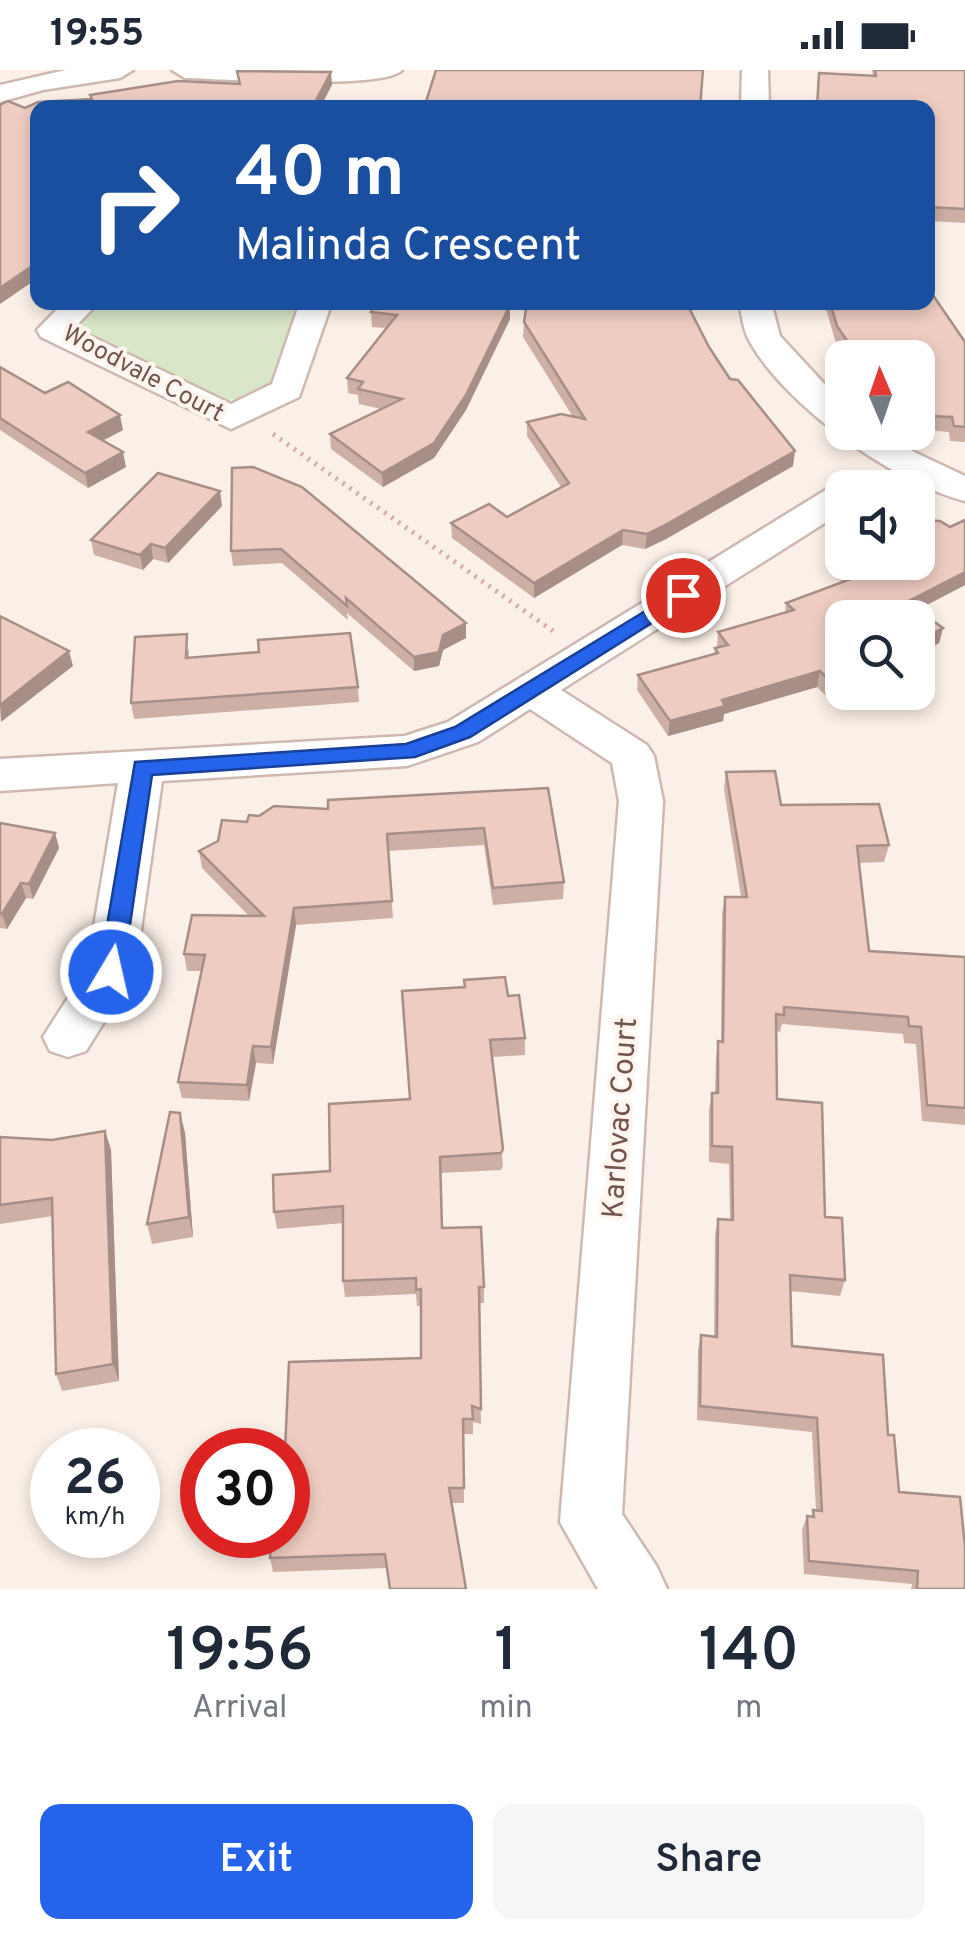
<!DOCTYPE html>
<html lang="en">
<head>
<meta charset="utf-8">
<style>
	:root { --surface:#fff; --page:#f6f6f7; --text:#1f2937; --muted:#747a83; --accent:#2563eb }
	body { margin:0; font-family:Overpass,sans-serif; background:var(--page); color:var(--text); height:100vh; display:flex; flex-direction:column; font-size:38px; white-space:nowrap }
	* { box-sizing:border-box; margin:0 }
	p { font-size:32px; color:var(--muted) }
	.icon { flex:none; width:55px; height:55px; fill:none; stroke:currentColor; stroke-width:2; stroke-linecap:round; stroke-linejoin:round }
	.map { position:relative; height:1519px; overflow:hidden }
	.drawer { display:flex; flex-direction:column; background:var(--surface); flex:1 }
	.drawer>* { flex:none }
	.hud { position:absolute; left:30px; top:30px; width:905px; height:210px; border-radius:20px; box-shadow:0 5px 15px #0003; background:#1a4fa0; color:#fff; overflow:hidden }
	.needle { width:65px; rotate:358deg }
	.tools { position:absolute; left:825px; top:270px; display:grid; gap:20px }
	.tools a { display:grid; place-items:center; width:110px; height:110px; border-radius:20px; background:var(--surface); box-shadow:0 5px 15px #0003; font-size:50px }
	.speed { position:absolute; left:30px; top:1358px; display:flex; gap:20px; font-size:50px; font-weight:700; text-align:center }
	.speed>* { display:grid; place-content:center; width:130px; height:130px; border-radius:50%; background:var(--surface); box-shadow:0 5px 15px #0003; line-height:1 }
	.speed small { font-size:25px; font-weight:400 }
	.speed .limit { border:15px solid #d22; background:#fff; color:#111 }
	.pin { position:absolute; display:grid; place-items:center; width:85px; height:85px; color:#fff; margin:-42px; border:5px solid #fff; border-radius:50%; box-shadow:0 2px 10px #0007 }
	.me { position:absolute; width:110px; margin:-55px; rotate:9deg; stroke-linejoin:round; filter:drop-shadow(0 0 8px #0008) }
	.turn { display:flex; align-items:center; gap:35px; height:210px; padding:0 40px; font-size:45px }
	.turn .icon { width:130px; height:130px; stroke-width:2.5 }
	.turn b { display:block; font-size:70px; line-height:85px }
	.eta { display:flex; justify-content:space-evenly; align-items:center; height:170px; text-align:center }
	.eta b { font-size:60px; font-weight:600; line-height:70px }
	.primary-button { display:flex; gap:20px; margin-top:auto; padding:20px 40px }
	.primary-button a { flex:1; height:115px; border-radius:20px; background:var(--accent); color:#fff; font-size:40px; font-weight:600; line-height:115px; text-align:center }
	.primary-button a+a { background:var(--page); color:var(--text) }
	.status { display:flex; justify-content:space-between; align-items:center; height:70px; padding:0 50px; background:var(--surface); direction:ltr }
	.status svg { height:28px; fill:currentColor }
	.map>svg:first-child { display:block }
</style>
</head>
<body>
<div class="status"><b>19:55</b><svg viewBox="0 0 49 12"><path d="M0 12V9h3v3zM5 12V6h3v6zM10 12V3h3v9zM15 12V0h3v12zM26 1h20v11H26zM47 4h2v5h-2z"/></svg></div>
<div class="map">
<svg width="965" height="1519" viewBox="0 0 965 1519">
	<rect width="100%" height="100%" fill="#fbf0e7"/>
	<!-- green -->
	<path fill="#d9e7c7" d="M93,233H298L272,311L253,326L220,332L89,265L81,253L83,240Z"/>
	<g fill="none" stroke-linecap="round" stroke-linejoin="round">
		<defs>
			<g id="minor">
				<path d="M66,0H133L120,8L43,20L0,32V15Z"/>
				<path d="M172,0H402C386,20 219,9 185,8Z"/>
				<path d="M742,0H768L769,38H741Z"/>
				<path d="M64,232H99L74,258L231,334L272,314L300,232H332L299,327L231,359L41,267L37,260Z"/>
				<path d="M739,232H771L780,266L842,333V362H883L914,382L965,406V431C894,413 784,335 749,270C743,260 742,245 739,232Z"/>
				<path d="M842,415L852,418H842V442L561,620L647,675L654,686L663,731L622,1444L657,1497L667,1519H598L560,1452L619,731L612,693L530,639L478,672L407,696L162,711L135,902L86,981L68,987L50,981L43,967L87,898L118,713L0,721V689L405,666L448,652L829,418Z"/>
			</g>
		</defs>
		<!-- minor casing -->
		<use href="#minor" stroke="#ceb9b1" stroke-width="5"/>
		<!-- path -->
		<path stroke="#d3afa4" stroke-width="5" stroke-dasharray="2.5 6" stroke-linecap="butt" d="M273,364L553,561"/>
		<!-- minor -->
		<use href="#minor" fill="#fff" fill-rule="evenodd"/>
	</g>
	<!-- wall -->
	<g fill="#cdafa6">
		<path d="M872,0H965V153L928,151V38H816L819,3L873,6Z"/>
		<path d="M824,232H928L965,272V372L950,371L949,362L926,360L924,348L918,343V288H846L835,270Z"/>
		<path d="M371,242L510,249L466,340L434,388L383,417L331,379L330,364L381,339L359,334L358,325L348,323L347,308L386,258L372,257Z"/>
		<path d="M524,252L709,277L793,396L666,469L645,479L622,475L534,528L452,468L451,453L507,447L561,417L527,366V352L573,347L523,267Z"/>
		<path d="M0,297L45,323L123,360L103,370L126,397L88,418L0,360Z"/>
		<path d="M232,398L466,553V568L443,580L439,596L414,601L347,543L348,550L282,493L233,496L231,481Z"/>
		<path d="M222,436L168,493L153,489L143,500L94,485L91,470Z"/>
		<path d="M965,450V515L918,540L943,558L939,573L842,622H864L834,634L817,617L724,644L723,651L668,666L637,620L638,605L714,584L715,578H717L718,562L785,543L786,533L843,512L837,508L840,492L950,457Z"/>
		<path d="M189,579V587L358,617L359,632L134,649L131,633Z"/>
		<path d="M726,702L781,735L889,775L884,792L859,793L869,881L965,887V1055L922,1051L916,974L904,973L903,964L782,954L780,962L776,961L777,1029L825,1147L845,1210L840,1226L790,1221L792,1276L888,1365L899,1422L965,1519H911L912,1514L804,1504L802,1460L807,1446L811,1447L813,1440H816L812,1362L697,1350L698,1280L701,1265L714,1267L715,1165L718,1149L730,1150L729,1094L709,1092V1039L712,1023H715L716,988L718,971H721L722,844L725,827H741L724,719Z"/>
		<path d="M548,718L564,812L563,829L493,835L484,775L388,781L393,848L296,855L273,994L256,993L249,1031L182,1028L178,1012L201,901H187L184,884L249,846L202,798L199,781L259,746Z"/>
		<path d="M0,753L55,763L59,778L33,829L26,828L7,859L0,858Z"/>
		<path d="M508,926L525,968V985L492,987L503,1096L501,1100L441,1103L442,1158L484,1217V1233H479L481,1354L473,1352V1364H463L464,1433H451L387,1498L273,1502L270,1488L421,1288V1236H417L416,1224L345,1227L343,1211V1153L277,1159L274,1142L330,1101L410,1029Z"/>
		<path d="M180,1043L185,1063L193,1167L152,1174L147,1154Z"/>
		<path d="M105,1061L111,1080L119,1311L62,1321L56,1304L53,1146L0,1154V1067L52,1070Z"/>
	</g>
	<!-- shaded-wall -->
	<g fill="#a78f87">
		<path d="M331,2L332,15L320,38H312Z"/>
		<path d="M38,192V208L0,234V218Z"/>
		<path d="M510,235V249L466,340L434,388L383,417L382,403Z"/>
		<path d="M120,345L123,360L91,377L88,362Z"/>
		<path d="M795,381L793,396L666,469L645,479L647,464Z"/>
		<path d="M123,382L126,397L88,418L85,403Z"/>
		<path d="M220,421L222,436L168,493L165,478Z"/>
		<path d="M623,460L622,475L534,528V513Z"/>
		<path d="M151,474L153,489L143,500L140,485Z"/>
		<path d="M965,502V515L903,547L907,532Z"/>
		<path d="M466,553V568L443,580L439,596L414,601V587L443,565Z"/>
		<path d="M943,558L939,573L918,585V571Z"/>
		<path d="M69,581L73,596L1,652L0,635Z"/>
		<path d="M820,601L817,617L724,644L723,651L668,666L670,651L722,630Z"/>
		<path d="M842,616V622H864L834,634L837,618Z"/>
		<path d="M55,763L59,778L33,829L29,814Z"/>
		<path d="M21,813L26,828L7,859L2,844Z"/>
		<path d="M294,838L296,855L273,994L271,977Z"/>
		<path d="M253,976L256,993L249,1031L247,1015Z"/>
		<path d="M180,1043L185,1063L193,1167L189,1147Z"/>
		<path d="M105,1061L111,1080L119,1311L113,1294Z"/>
	</g>
	<!-- building -->
	<g fill="#eeccc1" stroke="#a78f87" stroke-width="2.5">
		<path d="M436,0H703L700,38H424Z"/>
		<path d="M875,0H965V139L928,137V38H817L819,3L876,6Z"/>
		<path d="M237,1L331,2L312,38H38V192L0,218V35L8,31L25,38L38,32L92,29L90,25L178,11L240,14Z"/>
		<path d="M928,218L965,272V357L954,356L952,347L929,346L928,333L918,326V288H872L852,278L837,256L830,232H928Z"/>
		<path d="M376,232H485L510,235L466,325L434,373L382,403L330,364L402,329L358,319L363,312L347,308L397,245L371,242Z"/>
		<path d="M527,232H686L709,277L730,309L738,310L795,381L667,454L647,464L623,460L534,513L451,453L489,434L507,447L569,413L527,352L561,344L585,349L524,252Z"/>
		<path d="M0,297L45,323L68,312L120,345L88,362L123,382L85,403L0,348Z"/>
		<path d="M253,397L302,417L466,553L443,565L439,582L414,587L346,528L347,536L281,479L231,481L232,398Z"/>
		<path d="M158,403L220,421L165,478L151,474L140,485L91,470Z"/>
		<path d="M918,450L940,451L950,457L965,450V502L907,532L943,558L918,571V548H842V616L837,618L820,601L722,630L725,636L670,651L638,605L718,583L715,578L728,575L718,562L794,540L786,533L859,506L840,492L842,491V492H918Z"/>
		<path d="M0,546L69,581L0,635Z"/>
		<path d="M350,563L358,617L131,633L135,567L187,564L186,588L259,582L258,570Z"/>
		<path d="M775,701L781,735L879,734L889,775L857,776L869,881L965,887V1038L927,1035L921,957L909,956L908,947L784,937V945L776,944L777,1029L822,1033L825,1147L842,1148L845,1210L790,1205L792,1276L883,1285L888,1365H894L899,1422L960,1427L965,1477V1519H917L918,1501L809,1491L807,1446L814,1447L813,1440L822,1441L817,1348L700,1336L701,1265L717,1267L718,1149L733,1150L732,1077L712,1076V1023H718V971L723,972L725,827H747L726,702Z"/>
		<path d="M548,718L564,812L493,818L484,758L387,764L392,831L294,838L271,977L253,976L247,1015L178,1012L205,885L184,884L192,845L264,846L199,781L218,771L222,750L247,752L249,745L259,746L274,736L328,739V730Z"/>
		<path d="M0,753L55,763L29,814L21,813L2,844H0Z"/>
		<path d="M505,907L508,926L519,925L525,968L490,970L503,1079L501,1083L440,1087L442,1158L481,1157L484,1217H479L481,1339L472,1336L473,1349H463L464,1418H449L466,1519H390L385,1484L270,1488L271,1465H288V1380H285L289,1292L421,1288V1219L416,1220V1208L343,1211V1136L274,1142L273,1105L330,1101L329,1034L410,1029L402,921L465,917L464,910Z"/>
		<path d="M170,1042L180,1043L189,1147L147,1154Z"/>
		<path d="M105,1061L113,1294L56,1304L52,1128L0,1135V1067L52,1070Z"/>
	</g>
	<!-- route -->
	<path fill="#2563eb" stroke="#184099" stroke-width="2.5" d="M683,518L690,520V529L470,667L415,687L152,705L123,902L119,909H102L99,902L135,692L406,674L455,657Z"/>
	<g text-anchor="middle" stroke-width="8" stroke-linejoin="round" paint-order="stroke">
		<!-- far-street labels -->
		<g font-size="25" fill="#73554e" stroke="#fef5ee">
			<text transform="translate(144 302) rotate(28)" y="9">Woodvale Court</text>
		</g>
		<!-- street labels -->
		<g font-size="30" fill="#73554e" stroke="#fef5ee">
			<text transform="translate(619 1048) rotate(-86)" y="10">Karlovac Court</text>
		</g>
	</g>
</svg>
<div class="tools">
<a><svg class="needle" viewBox="-14 -14 28 28"><path d="M0-13l5 13h-10z" fill="#e53935"/><path d="M0 13l5-13h-10z" fill="#747a83"/></svg></a>
<a><svg class="icon" aria-label="sound" viewBox="0 0 24 24"><path d="M4 9h4l5-4v14l-5-4H4zM17 9q2 3 0 6"/></svg></a>
<a><svg class="icon" aria-label="search" viewBox="0 0 24 24"><circle cx="10" cy="10" r="6"/><path d="M15 15l6 6"/></svg></a>
</div>
<div class="speed"><div>26<small>km/h</small></div><div class="limit">30</div></div>
<div class="pin" style="left:683px;top:525px;background:#d93025"><svg class="icon" aria-label="arrive" viewBox="0 0 24 24"><path d="M6 21V4h12l-3 4 3 4H6"/></svg></div>
<svg class="me" style="left:111px;top:902px" viewBox="-20 -20 40 40"><circle r="17" fill="#2563eb" stroke="#fff" stroke-width="3"/><path d="M0-11L8 9 0 5-8 9z" fill="#fff"/></svg>
<div class="hud">
<div class="turn"><svg class="icon" aria-label="right" viewBox="0 0 24 24"><path d="M7 20v-9h11M14 6l5 5-5 5"/></svg><div><b>40 m</b>Malinda Crescent</div></div>
</div>
</div>
<section class="drawer">
<div class="eta">
<div><b>19:56</b><p>Arrival</p></div>
<div><b>1</b><p>min</p></div>
<div><b>140</b><p>m</p></div>
</div>
<div class="primary-button"><a>Exit</a><a>Share</a></div>
</section>
</body>
</html>
